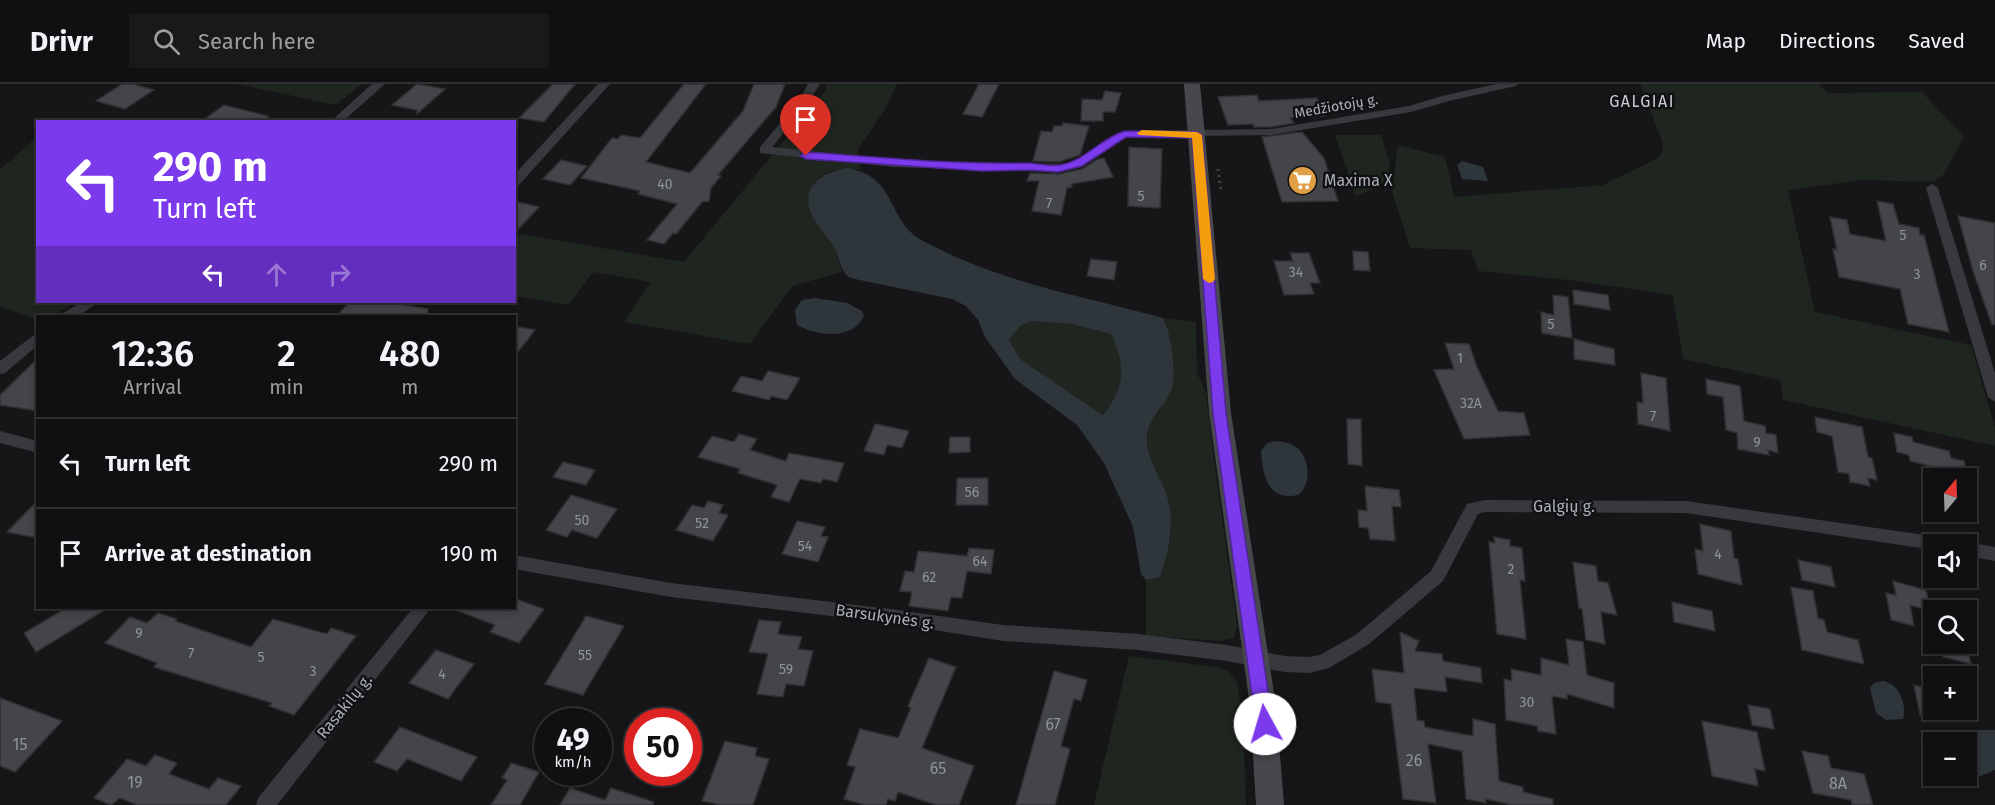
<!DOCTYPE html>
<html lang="en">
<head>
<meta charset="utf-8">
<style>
	:root { --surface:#101012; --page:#19191b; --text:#f1f3f6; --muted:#9c9d9f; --line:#303032 }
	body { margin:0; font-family:"Fira Sans",sans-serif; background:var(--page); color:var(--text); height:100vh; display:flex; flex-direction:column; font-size:22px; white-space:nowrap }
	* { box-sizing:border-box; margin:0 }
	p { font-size:20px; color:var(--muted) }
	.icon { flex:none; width:33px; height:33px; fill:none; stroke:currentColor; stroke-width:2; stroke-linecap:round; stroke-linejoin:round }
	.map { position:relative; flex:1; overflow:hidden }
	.drawer { position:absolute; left:36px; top:231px; width:480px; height:294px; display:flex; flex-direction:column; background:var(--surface); border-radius:0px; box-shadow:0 3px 9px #0003,0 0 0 2px var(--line) }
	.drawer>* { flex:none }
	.banner { position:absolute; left:36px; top:36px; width:480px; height:183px; border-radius:0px; box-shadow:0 3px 9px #0003,0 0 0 2px var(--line); background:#7c3aed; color:#fff; overflow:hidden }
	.needle { width:39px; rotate:19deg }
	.tools { position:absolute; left:1923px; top:384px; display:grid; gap:12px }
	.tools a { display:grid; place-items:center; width:54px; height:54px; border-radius:0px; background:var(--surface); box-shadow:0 3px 9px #0003,0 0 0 2px var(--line); font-size:30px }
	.speed { position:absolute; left:534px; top:624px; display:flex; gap:12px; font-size:30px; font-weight:700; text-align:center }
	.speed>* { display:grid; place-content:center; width:78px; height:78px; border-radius:50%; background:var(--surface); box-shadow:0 3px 9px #0003,0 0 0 2px var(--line); line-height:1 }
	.speed small { font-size:15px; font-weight:400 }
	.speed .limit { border:9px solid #d22; background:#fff; color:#111 }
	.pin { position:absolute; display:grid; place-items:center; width:51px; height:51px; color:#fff; margin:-62px -26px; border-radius:50% 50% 50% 0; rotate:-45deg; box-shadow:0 0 6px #0007 }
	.pin .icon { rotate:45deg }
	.me { position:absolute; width:66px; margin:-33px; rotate:354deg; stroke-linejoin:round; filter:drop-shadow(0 0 4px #0008) }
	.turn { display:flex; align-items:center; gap:21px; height:126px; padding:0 18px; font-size:27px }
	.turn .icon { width:78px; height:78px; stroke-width:2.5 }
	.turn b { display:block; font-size:42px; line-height:51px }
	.lanes { display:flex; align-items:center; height:57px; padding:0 18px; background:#0003; justify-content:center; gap:30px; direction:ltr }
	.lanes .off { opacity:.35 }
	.eta { display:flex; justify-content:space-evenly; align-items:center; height:102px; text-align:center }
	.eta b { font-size:36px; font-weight:600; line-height:42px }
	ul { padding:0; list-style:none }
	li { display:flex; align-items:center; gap:18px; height:90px; padding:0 18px; border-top:2px solid var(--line) }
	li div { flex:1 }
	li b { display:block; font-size:22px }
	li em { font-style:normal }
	header { display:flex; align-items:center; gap:36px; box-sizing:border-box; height:84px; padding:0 30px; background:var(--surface); border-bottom:2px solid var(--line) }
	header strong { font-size:28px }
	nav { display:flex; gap:33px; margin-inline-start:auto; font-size:21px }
	.search { width:420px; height:54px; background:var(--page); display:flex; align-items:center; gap:15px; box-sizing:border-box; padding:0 21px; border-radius:0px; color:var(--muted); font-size:22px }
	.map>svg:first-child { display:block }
</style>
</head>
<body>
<header>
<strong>Drivr</strong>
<div class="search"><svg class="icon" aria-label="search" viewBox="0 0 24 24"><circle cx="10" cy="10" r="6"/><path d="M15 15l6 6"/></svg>Search here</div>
<nav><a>Map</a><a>Directions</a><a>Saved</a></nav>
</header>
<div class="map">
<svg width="1995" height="721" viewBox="0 0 1995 721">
	<rect width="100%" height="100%" fill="#161618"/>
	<!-- green -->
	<g fill="#1f261f">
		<path d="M238,0H362L335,21Z"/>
		<path d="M826,0H897L884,27L858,65L861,86C842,83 827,85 813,100L818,139L835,166L842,188L792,202L750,260L624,238L651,198L593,188L568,221L515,212L514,149L684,178L826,6Z"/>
		<path d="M1640,0H1819L1827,9L1922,8L1964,53L1944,90L1933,98L1863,96L1788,106L1815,228L1971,261L1995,344V362L1783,316L1780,296L1683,275L1673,211L1578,197L1478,187L1471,166L1410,164L1392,107L1398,61L1445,73L1454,113L1603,101L1658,74L1663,66V59Z"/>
		<path d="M1335,51H1381L1390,80L1387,100L1356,112Z"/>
		<path d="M37,53L38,218H75L52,232H38L37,236L0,222V86Z"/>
		<path d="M1163,234L1196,238L1197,289L1206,308L1214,377L1237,541L1234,554L1220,557L1146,552V496L1160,493L1171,452L1168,416L1149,373L1147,356L1149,339L1161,325L1167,240Z"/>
		<path d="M1031,237L1071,240L1111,250C1127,283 1126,302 1103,331L1020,275L1009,256L1020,242Z"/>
		<path d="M1129,572L1216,583L1228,587L1237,598L1243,640L1246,721H1094Z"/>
	</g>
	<!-- water -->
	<g fill="#2e363b" fill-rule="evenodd">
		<path d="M1462,77L1483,83L1488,97L1462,95L1457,81Z"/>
		<path d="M847,84C898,92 886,137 923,157C1002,199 1079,211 1163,234C1171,247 1177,293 1171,307C1163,325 1147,335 1147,355C1147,378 1163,395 1168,416C1175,443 1168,469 1160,493L1146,496L1141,490L1133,443L1104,379L1077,341L1015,295L985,253L978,236L966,222L952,215L850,194C839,186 841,177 835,166C829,152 814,141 810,126C802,99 825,88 847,84ZM1031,237L1071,240L1111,250C1126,283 1126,302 1103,331L1020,275L1009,256L1020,242Z"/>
		<path d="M815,214L847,219L862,227L864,232C852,257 817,252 797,241L795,226L802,216Z"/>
		<path d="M1277,357C1283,358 1290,359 1296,363C1310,373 1312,401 1298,411C1267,417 1263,392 1261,367L1267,359Z"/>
		<path d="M1883,597C1899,600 1907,620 1903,635L1886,636L1876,629L1870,604L1874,599Z"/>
		<path d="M1932,646H1995V686L1981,692H1960H1966V658H1934L1933,674L1924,657L1925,648Z"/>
	</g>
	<!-- building -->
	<g fill="#434548" stroke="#313134" stroke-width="1.5">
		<path d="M122,0H133L154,6L125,25L96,17Z"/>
		<path d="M417,0L445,5L417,30V26L392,21Z"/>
		<path d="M553,0H575L544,38L519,34Z"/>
		<path d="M684,0H706L646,78L690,89L743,27L754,0H785L776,23L718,91L721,92L711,104L709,117L702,118L676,150L673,149L664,160L647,156L677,120L638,110L640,107L581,94L612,54L618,55L621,51L640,54Z"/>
		<path d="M979,0H999L982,33L963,30Z"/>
		<path d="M1105,7L1121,9L1115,28H1103V37H1081L1082,15L1102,16Z"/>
		<path d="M1257,11L1259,17L1317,14L1325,32L1290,34L1294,39L1271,43H1254L1253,40L1228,41L1218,13Z"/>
		<path d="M224,21L268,32L267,38H201Z"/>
		<path d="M1063,39L1089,42L1080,71L1059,78L1033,77L1041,47L1052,48L1054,42H1062Z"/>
		<path d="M1302,48L1324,74L1338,117L1282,118L1262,53Z"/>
		<path d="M1129,63L1162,65L1160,124L1128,122Z"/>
		<path d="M1104,74L1113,93L1071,100L1072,103L1067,104L1061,131L1032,127L1039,97H1027L1030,89L1059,90L1082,85L1098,75Z"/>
		<path d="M561,76L587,82L570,101L543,95Z"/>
		<path d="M514,117L539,123L514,150Z"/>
		<path d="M1877,117L1893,120L1899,140L1919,144L1920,151H1924L1949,248L1908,240L1900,205L1839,193L1833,165L1837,166L1830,133L1847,136L1850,150L1886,157Z"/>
		<path d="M1958,132L1995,139V240L1992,241L1973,187Z"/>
		<path d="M1353,167L1368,168L1370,187L1354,186Z"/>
		<path d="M1290,169H1309L1320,199H1310L1314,210L1284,211L1274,177H1293Z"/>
		<path d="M1091,175L1117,178L1114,196L1087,192Z"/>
		<path d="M1573,206L1608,211L1610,226L1574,220Z"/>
		<path d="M1553,211L1568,213L1572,254L1542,249L1541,228L1554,231Z"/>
		<path d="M350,218H389L428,225L427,232H336Z"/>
		<path d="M514,242L535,246L514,273Z"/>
		<path d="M1574,255L1614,265L1615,281L1574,275Z"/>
		<path d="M1445,259L1469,260L1477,283L1498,327L1524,329L1530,351L1464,355L1434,286L1454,285Z"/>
		<path d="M38,274V327L0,321V311Z"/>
		<path d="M768,287L800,294L787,316L771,312L769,316L732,307L741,292L762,297Z"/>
		<path d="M1641,289L1666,294L1670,347L1638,340L1637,318L1643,319Z"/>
		<path d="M1706,295L1740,302L1744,337L1765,342L1766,349L1776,351L1778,369L1768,366L1769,371L1738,365L1737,349L1726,346L1723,313L1707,310Z"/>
		<path d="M1815,333L1862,343L1868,373L1872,374L1877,396L1868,394L1870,402L1850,398L1849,390L1838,388L1832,352L1817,348Z"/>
		<path d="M1347,335H1361L1362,382L1348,380Z"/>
		<path d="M875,340L909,347L902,364L887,361L884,371L864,367Z"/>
		<path d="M1894,349L1912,353L1913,358L1949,367L1951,374L1964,377L1968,394H1933L1930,382L1910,377L1909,371L1897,368Z"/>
		<path d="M739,350L757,355L750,366L786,377L789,369L844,379L837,398L823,395L821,399L800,395L789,418L771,413L777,401L738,389L740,385L698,373L712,352L734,358Z"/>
		<path d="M950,353H970V368L949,369Z"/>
		<path d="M563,378L595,386L586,401L553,393Z"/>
		<path d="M957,394H988V421H956Z"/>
		<path d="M1365,402L1399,406L1401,423L1392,422L1395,457L1370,455L1368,444L1359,443L1358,426L1367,427Z"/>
		<path d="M571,411L617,425L597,454L572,446L567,453L546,446Z"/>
		<path d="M38,416V454L7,448Z"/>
		<path d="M708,417L723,421L719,429L728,431L713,457L676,446L692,421L704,424Z"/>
		<path d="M797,437L825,443L821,452L828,453L818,478L782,470Z"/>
		<path d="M1700,440L1731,447L1734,474L1738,475L1742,501L1698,490L1695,465L1703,467Z"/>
		<path d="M1494,453L1510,456V462L1522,464L1525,497L1520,496L1526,555L1497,550L1489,458L1495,459Z"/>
		<path d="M969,464L994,466L991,490L967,487L962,514L951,513L948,527L909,522L912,508L900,507L905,487L914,488L918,467L967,472Z"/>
		<path d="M1798,476L1831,483L1835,503L1802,496Z"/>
		<path d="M1573,478L1596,482L1598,497L1608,499L1617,531L1601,528L1605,560L1586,556L1582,525L1579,524Z"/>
		<path d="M1893,497L1926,506L1931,527L1910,521L1914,542L1891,536L1886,509L1896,511Z"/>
		<path d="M1791,503L1813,507L1818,534L1824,536L1827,548L1858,556L1864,580L1802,566Z"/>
		<path d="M516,515L544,525L519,559L490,548L495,541L453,525L514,524Z"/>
		<path d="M1672,518L1712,527L1715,547L1674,538Z"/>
		<path d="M66,524H108L36,568L24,549Z"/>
		<path d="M158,529L177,535L175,537L251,563L273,535L327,550L331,544L356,552L294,631L269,622L272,619L154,583L157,579L105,559L130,533L147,539Z"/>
		<path d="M586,532L624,542L583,611L545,600Z"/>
		<path d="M759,536L781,538L778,550L802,553L798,565L813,567L804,602L786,600L783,613L757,610L768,570L749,568Z"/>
		<path d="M1400,548L1419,557L1415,567L1442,570L1443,577L1481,584L1482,599L1445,593L1447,608L1414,604L1417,636L1424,637L1425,643L1473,652V635L1495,640L1499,697L1523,703V708L1553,715V721H1512L1486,715V719L1466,715L1462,667L1428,660L1436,719L1403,715L1391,620L1376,618L1372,585L1404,589Z"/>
		<path d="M1566,555L1583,558L1587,591L1614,599V624L1567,610V615L1552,612L1556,650L1538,647L1537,642L1506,636L1504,595L1512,597L1511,585L1541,591V574L1569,581Z"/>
		<path d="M1940,560H1966L1971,580L1943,573Z"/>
		<path d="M436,566L474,580L448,615L409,599Z"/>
		<path d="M929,574L956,583L922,664L974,682L959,721H936L898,708L895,717L888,715L886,721H865L844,715L855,683L847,681L860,645L898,654L911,624L908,622Z"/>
		<path d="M1054,587L1087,596L1081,617L1074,615L1061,662L1070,665L1055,721H1016Z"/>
		<path d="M1914,601L1934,606V634L1920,631Z"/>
		<path d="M0,614L62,637L15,688L0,682Z"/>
		<path d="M1748,621L1770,625L1774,645L1752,641Z"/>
		<path d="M1702,637L1757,648L1765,687L1755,685L1758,702L1712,692Z"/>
		<path d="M400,643L477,673L461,697L407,675L397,687L374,678Z"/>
		<path d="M725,657L757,664L755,672L769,675L753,721H721L702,717Z"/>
		<path d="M1802,667L1828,672L1831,684L1864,690L1873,721H1852L1851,716L1813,709Z"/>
		<path d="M155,671L177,679L169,690L209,705L218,694L241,702L226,721H137L120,714L111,721L94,714L127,675L146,682Z"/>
		<path d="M511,679L539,688L520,721H491L507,696L502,694Z"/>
		<path d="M570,704L605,716L611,704L654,718L653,721H560Z"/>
	</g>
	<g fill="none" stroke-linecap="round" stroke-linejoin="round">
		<!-- path -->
		<path stroke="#3e4044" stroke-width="3" stroke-dasharray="2 4" stroke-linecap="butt" d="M1218,85L1221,107"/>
		<!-- minor -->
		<g fill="#38393d" fill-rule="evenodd">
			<path d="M372,0H385L342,38H330Z"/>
			<path d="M598,0H610L518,102L514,103V91Z"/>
			<path d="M808,0H820L807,21L772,63L894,76L1059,80C1086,79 1100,54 1125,47L1271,45L1409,22L1442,12L1496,0H1518L1516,2L1449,17L1411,28L1271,51L1127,53L1082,83L1059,88L894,83L760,69V63L798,18Z"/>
			<path d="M1932,100L1938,104L1995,289V318L1988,313L1926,104Z"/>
			<path d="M82,218H99L78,232H62L63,229Z"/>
			<path d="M38,248V261L5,289L0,290V277Z"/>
			<path d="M0,347L38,357V369L0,359Z"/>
			<path d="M1485,416L1686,417L1939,453L1945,455L1947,460H1934V466L1686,429L1485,428L1478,430L1443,497L1369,560L1329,584L1309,589L1285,588L1227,577L1138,566L1003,557L890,539L671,513L514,485V471L671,499L890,525L1003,541L1138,550L1227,561L1285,572L1309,573L1320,571L1357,550L1431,487L1467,420Z"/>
			<path d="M1966,458L1995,463V477L1966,472V460H1960Z"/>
			<path d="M413,524H431L277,721H256L258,714Z"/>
		</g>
		<!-- secondary -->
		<path fill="#46484c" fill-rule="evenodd" d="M1184,0H1200L1231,329L1276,622L1284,721H1256L1250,622L1209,329Z"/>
	</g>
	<!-- route -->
	<path fill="#7c3aed" stroke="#51269a" stroke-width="1.5" d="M1125,47L1197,48L1202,51L1226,329L1273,640L1270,645L1265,647L1259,645L1256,640L1213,329L1192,54L1126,53L1082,82L1058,88L1030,86L983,87L806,75L800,72L806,68C879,73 952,81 1025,79C1037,79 1049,83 1061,81C1086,76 1101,54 1125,47Z"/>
	<!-- slow -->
	<path fill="#f59e0b" d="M1142,46L1197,48L1202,51L1215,195L1213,198L1209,199L1203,195L1192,54L1139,51L1137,49Z"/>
	<!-- icons -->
	<defs>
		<symbol id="supermarket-disc" viewBox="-11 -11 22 22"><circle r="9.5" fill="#e19f45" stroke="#111113"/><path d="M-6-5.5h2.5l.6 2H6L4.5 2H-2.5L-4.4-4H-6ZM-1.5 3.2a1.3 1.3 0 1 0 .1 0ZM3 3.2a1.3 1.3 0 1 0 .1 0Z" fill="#fff"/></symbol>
	</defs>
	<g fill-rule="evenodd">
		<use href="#supermarket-disc" x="1286" y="80" width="33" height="33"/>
	</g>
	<g text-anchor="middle" stroke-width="5" stroke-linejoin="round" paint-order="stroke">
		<!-- far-street labels -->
		<g font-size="14" fill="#aaafb7" stroke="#111113">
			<text transform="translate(1336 22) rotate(-10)" y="5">Medžiotojų g.</text>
		</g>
		<!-- number labels -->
		<g font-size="14" fill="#90949b">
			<text x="665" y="105">40</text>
			<text x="1141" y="117">5</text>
			<text x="1049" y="124">7</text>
			<text x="1903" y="156">5</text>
			<text x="1983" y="186">6</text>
			<text x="1296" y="193">34</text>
			<text x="1917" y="195">3</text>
			<text x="1551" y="245">5</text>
			<text x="1460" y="279">1</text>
			<text x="1471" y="324">32A</text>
			<text x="1653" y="337">7</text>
			<text x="1757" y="363">9</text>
			<text x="972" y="413">56</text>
			<text x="582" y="441">50</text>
			<text x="702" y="444">52</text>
			<text x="805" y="467">54</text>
			<text x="1718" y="475">4</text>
			<text x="980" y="482">64</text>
			<text x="1511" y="490">2</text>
			<text x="929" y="498">62</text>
			<text x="139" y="554">9</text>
			<text x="191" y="574">7</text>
			<text x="585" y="576">55</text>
			<text x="261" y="578">5</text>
			<text x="786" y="590">59</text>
			<text x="313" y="592">3</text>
			<text x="442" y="595">4</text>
			<text x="1527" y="623">30</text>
		</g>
		<!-- far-quarter labels -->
		<g font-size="16" letter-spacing="1.5" fill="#cacdd3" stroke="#111113">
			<text x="1642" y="23">GALGIAI</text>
		</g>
		<!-- poi labels -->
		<g font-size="16" fill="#aaafb7" stroke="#111113" text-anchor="start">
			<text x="1324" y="102">Maxima X</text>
		</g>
		<!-- street labels -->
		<g font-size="16" fill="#aaafb7" stroke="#111113">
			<text x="1564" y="428">Galgių g.</text>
			<text transform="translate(885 532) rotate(8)" y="6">Barsukynės g.</text>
			<text transform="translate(344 622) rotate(-51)" y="6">Rasakilų g.</text>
		</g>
		<!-- near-number labels -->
		<g font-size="16" fill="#90949b">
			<text x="1053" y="646">67</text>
			<text x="20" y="666">15</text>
			<text x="1414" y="682">26</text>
			<text x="938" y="690">65</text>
			<text x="135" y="704">19</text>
			<text x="1838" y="705">8A</text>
		</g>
	</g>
</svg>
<div class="tools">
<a><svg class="needle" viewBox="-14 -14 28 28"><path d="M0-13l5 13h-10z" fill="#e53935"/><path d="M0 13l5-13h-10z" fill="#9c9d9f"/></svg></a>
<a><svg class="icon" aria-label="sound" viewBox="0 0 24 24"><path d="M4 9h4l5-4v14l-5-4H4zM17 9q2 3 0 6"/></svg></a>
<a><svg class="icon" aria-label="search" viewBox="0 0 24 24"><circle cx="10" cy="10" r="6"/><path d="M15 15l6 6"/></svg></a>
<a>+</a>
<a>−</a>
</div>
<div class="speed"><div>49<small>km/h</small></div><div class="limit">50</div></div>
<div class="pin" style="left:806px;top:72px;background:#d93025"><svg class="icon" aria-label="arrive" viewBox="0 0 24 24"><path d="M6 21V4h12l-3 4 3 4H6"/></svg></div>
<svg class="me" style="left:1265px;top:640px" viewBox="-20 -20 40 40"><circle r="19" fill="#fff"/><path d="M0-13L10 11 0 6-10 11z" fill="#7c3aed"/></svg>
<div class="banner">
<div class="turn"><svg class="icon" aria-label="left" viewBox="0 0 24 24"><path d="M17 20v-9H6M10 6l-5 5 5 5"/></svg><div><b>290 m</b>Turn left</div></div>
<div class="lanes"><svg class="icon" aria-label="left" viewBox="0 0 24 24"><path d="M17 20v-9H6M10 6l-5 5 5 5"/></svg><svg class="icon off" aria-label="ahead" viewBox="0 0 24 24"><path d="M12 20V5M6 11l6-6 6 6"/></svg><svg class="icon off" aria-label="right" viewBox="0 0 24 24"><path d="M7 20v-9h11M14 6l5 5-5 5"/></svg></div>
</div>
<section class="drawer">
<div class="eta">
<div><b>12:36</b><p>Arrival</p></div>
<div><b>2</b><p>min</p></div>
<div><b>480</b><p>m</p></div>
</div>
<ul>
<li><svg class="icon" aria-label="left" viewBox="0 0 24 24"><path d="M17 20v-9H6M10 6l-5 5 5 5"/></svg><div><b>Turn left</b></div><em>290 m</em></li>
<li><svg class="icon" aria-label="arrive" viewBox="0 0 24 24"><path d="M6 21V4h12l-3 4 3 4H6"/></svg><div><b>Arrive at destination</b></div><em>190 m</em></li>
</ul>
</section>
</div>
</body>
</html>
